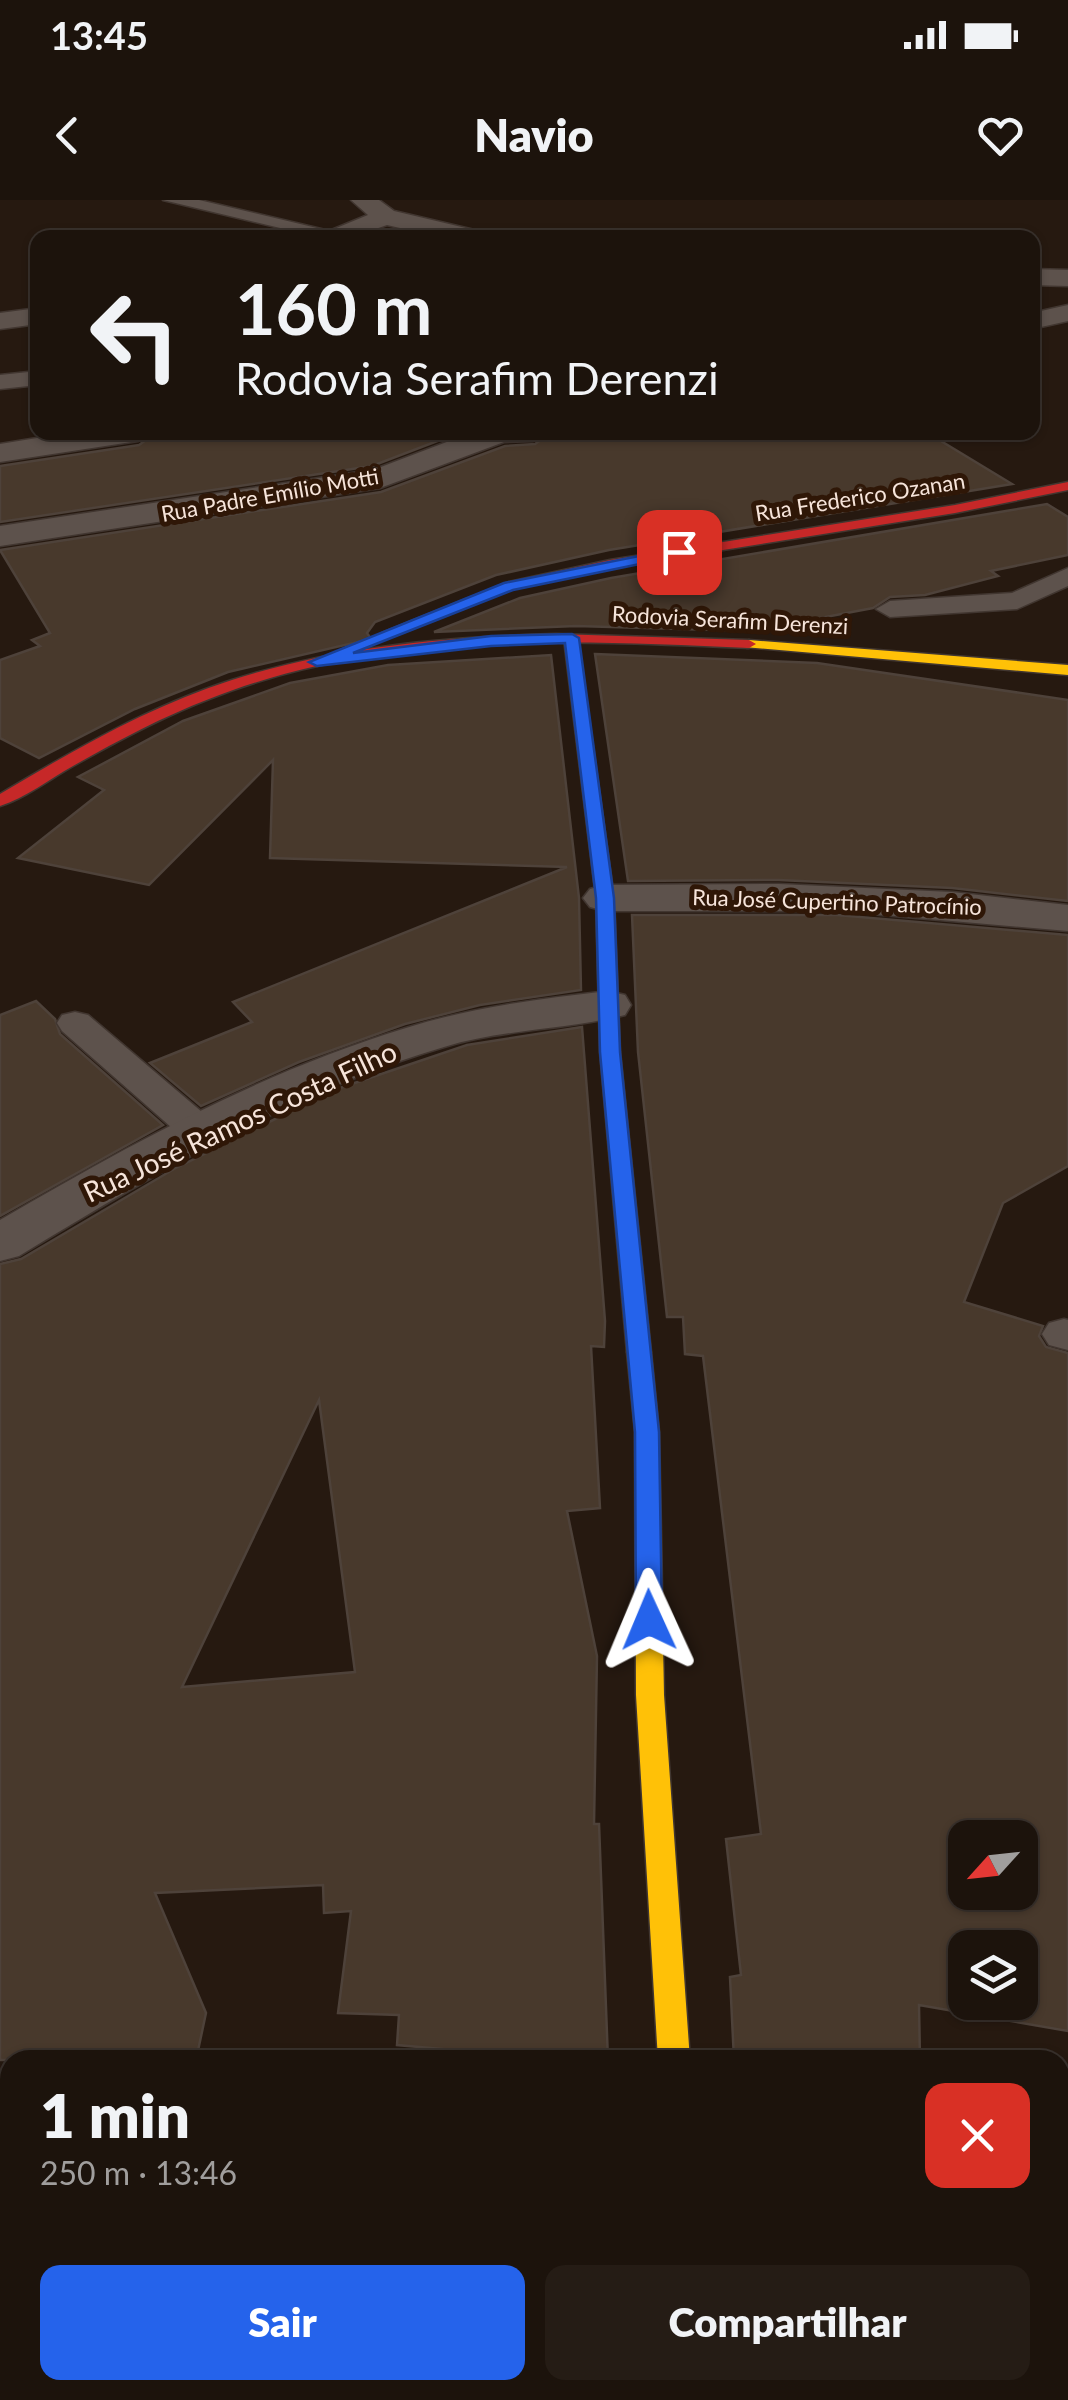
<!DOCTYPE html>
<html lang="pt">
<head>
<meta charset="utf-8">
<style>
	:root { --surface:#1c130c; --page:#251c15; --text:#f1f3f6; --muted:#a09e9d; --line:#3a322d; --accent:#2563eb }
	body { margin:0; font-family:Lato,sans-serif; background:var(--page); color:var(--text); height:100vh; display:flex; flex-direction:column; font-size:38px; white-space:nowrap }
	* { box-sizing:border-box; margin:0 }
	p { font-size:32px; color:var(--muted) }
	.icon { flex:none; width:55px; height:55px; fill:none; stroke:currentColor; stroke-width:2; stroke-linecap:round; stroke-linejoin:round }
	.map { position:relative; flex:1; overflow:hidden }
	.drawer { position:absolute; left:0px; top:1850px; width:1070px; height:350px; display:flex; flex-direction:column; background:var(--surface); border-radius:30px 30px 0 0; box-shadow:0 2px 8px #0004,0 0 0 2px var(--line) }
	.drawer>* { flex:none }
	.hud { position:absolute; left:30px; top:30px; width:1010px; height:210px; border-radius:20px; box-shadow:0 2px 8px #0004,0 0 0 2px var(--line); background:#1c130c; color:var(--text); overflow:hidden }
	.needle { width:65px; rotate:243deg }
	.fabs { position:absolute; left:948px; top:1620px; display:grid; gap:20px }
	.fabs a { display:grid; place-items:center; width:90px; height:90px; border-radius:20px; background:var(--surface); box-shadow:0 2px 8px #0004,0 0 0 2px var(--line); font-size:50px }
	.pin { position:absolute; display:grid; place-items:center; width:85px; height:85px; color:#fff; margin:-42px; border-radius:20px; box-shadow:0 5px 15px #0006 }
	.me { position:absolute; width:110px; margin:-55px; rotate:359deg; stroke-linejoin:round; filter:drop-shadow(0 0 8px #0008) }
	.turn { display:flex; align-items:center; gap:35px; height:210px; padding:0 40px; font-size:45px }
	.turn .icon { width:130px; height:130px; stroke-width:2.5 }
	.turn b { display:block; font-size:70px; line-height:85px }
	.round { display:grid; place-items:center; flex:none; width:105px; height:105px; border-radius:20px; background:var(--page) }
	.overview { display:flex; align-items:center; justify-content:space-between; height:170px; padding:0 40px }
	h1 { font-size:60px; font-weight:800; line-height:75px }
	.cta { display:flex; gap:20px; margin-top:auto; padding:20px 40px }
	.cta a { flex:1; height:115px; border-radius:20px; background:var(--accent); color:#fff; font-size:40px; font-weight:800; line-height:115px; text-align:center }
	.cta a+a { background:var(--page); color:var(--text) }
	.status { display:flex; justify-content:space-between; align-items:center; height:70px; padding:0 50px; background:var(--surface); direction:ltr }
	.status svg { height:28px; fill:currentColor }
	header { display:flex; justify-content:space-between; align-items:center; height:130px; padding:0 40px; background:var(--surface); font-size:45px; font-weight:800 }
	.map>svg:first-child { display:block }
</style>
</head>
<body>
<div class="status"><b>13:45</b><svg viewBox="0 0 49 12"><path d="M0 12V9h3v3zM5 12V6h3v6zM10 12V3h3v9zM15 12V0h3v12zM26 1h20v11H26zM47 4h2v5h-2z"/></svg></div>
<header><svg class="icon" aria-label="back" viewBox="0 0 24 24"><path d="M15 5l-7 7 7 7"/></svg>Navio<svg class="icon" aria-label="heart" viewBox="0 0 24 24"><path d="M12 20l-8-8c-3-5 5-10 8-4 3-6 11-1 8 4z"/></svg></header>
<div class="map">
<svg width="1068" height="2200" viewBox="0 0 1068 2200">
	<rect width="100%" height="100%" fill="#261910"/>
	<!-- building -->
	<g fill="#48392c" stroke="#4e423a" stroke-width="2.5" fill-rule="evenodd">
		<path d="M157,232H461L372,266L0,322V266L139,245Z"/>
		<path d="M552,232H926L1012,284L609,350L496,375L375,422L367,433L371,439L228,472L135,509L39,558L0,538V460L40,446L32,440L50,433L0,350L381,292L505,246L535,244Z"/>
		<path d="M1047,304L1068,317V355L991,371L998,376L925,395L890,397L873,408L751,431L576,426L434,432L520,398L611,378Z"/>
		<path d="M595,454L817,463L1068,500V701L952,688L779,680L628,681Z"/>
		<path d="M551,455L579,698L581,790L480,805L405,824L299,862L201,906L150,863L252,822L233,802L567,667L270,658L273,560L149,685L18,658L104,590L78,577L183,521L290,483L388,465Z"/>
		<path d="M632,715H837L1068,735V966L1003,1003L964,1102L1043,1126L1039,1136L1046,1147L1068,1153V1831L919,1805L920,1860H734L730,1777L741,1775L726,1639L761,1634L703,1156L685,1154L683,1117H667L638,852ZM965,1638H1020V1692H965ZM965,1748H1020V1802H965Z"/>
		<path d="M36,801L55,819L60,834L163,925L0,1016V815Z"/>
		<path d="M582,827L605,1121L604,1147L591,1146L600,1308L567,1311L597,1456L594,1624H599L608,1860H520V1856L397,1845L399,1815L338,1813L351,1711L324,1713L323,1685L155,1693L206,1813L196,1860H0V1064L21,1059L174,969L334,890L467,845ZM319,1200L355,1472L182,1487Z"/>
	</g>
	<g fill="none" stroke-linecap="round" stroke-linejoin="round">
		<defs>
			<g id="lane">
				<path d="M163,0H199L338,33L322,38Z"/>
				<path d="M38,171V185L0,189V175Z"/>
				<path d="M1068,368V386L1017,409L890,417L876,409L890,401L1012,393Z"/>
				<path d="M75,812L88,815L216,924L221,933L216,942L202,945L188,942L62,831L57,823L62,815Z"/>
				<path d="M1064,1119L1068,1120V1150L1049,1145L1042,1134L1049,1123Z"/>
				<path d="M238,2190H366L370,2200H242Z"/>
			</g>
			<g id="street">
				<path d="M351,0H379L394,11L487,33L490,38H443L387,25L350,38H312L368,15Z"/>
				<path d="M1032,69L1068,70V86L1032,85Z"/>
				<path d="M1068,105V121L1032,129V113Z"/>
				<path d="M38,108V124L0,129V113Z"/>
				<path d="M74,232H153L138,241L0,262V244Z"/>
				<path d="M473,232H548L533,241L504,242L380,288L0,346V326L373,270Z"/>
				<path d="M779,684L952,692L1068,705V731L837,711H605L590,707L583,698L590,689L605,685Z"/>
				<path d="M608,791L625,795L631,805L625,815C565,830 503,829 444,847C294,891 152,975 19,1056L0,1061V1020C128,945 264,871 406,828C472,807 540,799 608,791Z"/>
				<rect x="650" y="2190" width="86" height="10"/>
			</g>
			<path id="fast" d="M571,435L578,439L614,698L620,852L651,1152L639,1160L627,1152L600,852L596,698L564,439Z"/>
			<g id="slow">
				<path d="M749,440L1068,465V475L744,447L742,444Z"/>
				<path d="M639,1144L651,1152L659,1232L664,1495L690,1860H658L636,1495L635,1232L627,1152Z"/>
			</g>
			<g id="jam">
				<path d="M1068,282V290L955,313L610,368L513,389L394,436L382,433L509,382L610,360L955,305Z"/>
				<path d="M556,434L749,440L756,444L749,448C569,440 379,431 209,499C162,517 117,541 73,566C50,579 25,598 0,606V594C74,550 150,506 232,480C338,446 446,437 556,434Z"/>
			</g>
		</defs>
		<!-- lane casing -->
		<use href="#lane" stroke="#413630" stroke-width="3"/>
		<!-- street casing -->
		<use href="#street" stroke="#413630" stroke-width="3"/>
		<!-- fast casing -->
		<use href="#fast" stroke="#413630" stroke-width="3"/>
		<!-- slow casing -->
		<use href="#slow" stroke="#413630" stroke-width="3"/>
		<!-- jam casing -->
		<use href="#jam" stroke="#413630" stroke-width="3"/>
		<!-- lane -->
		<use href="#lane" fill="#5d524c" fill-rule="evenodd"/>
		<!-- street -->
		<use href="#street" fill="#5d524c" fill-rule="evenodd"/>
		<!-- fast -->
		<use href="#fast" fill="#4caf50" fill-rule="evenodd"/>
		<!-- slow -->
		<use href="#slow" fill="#ffc107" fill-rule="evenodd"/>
		<!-- jam -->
		<use href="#jam" fill="#c62828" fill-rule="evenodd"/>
	</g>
	<!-- route -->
	<path fill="#2563eb" stroke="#184099" stroke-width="2.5" d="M679,348L684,355L513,390L353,453L491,436L572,434L579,438L614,698L620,852L659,1232L662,1420L649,1430L636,1420L635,1232L600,852L596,698L565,443L491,446L317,466L309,462L504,383Z"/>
	<g text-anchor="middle" stroke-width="10" stroke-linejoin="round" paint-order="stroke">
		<!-- far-street labels -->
		<g font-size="22" fill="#f6e4da" stroke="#2f1707">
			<text transform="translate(270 295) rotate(-10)" y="8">Rua Padre Emílio Motti</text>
			<text transform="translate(860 297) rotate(-9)" y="8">Rua Frederico Ozanan</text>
			<text transform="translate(730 420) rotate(3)" y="8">Rodovia Serafim Derenzi</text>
			<text transform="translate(837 702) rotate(2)" y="8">Rua José Cupertino Patrocínio</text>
		</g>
		<!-- street labels -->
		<g font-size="28" fill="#f6e4da" stroke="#2f1707">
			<text transform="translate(240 922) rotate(-25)" y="10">Rua José Ramos Costa Filho</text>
		</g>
	</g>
</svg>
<div class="fabs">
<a><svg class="needle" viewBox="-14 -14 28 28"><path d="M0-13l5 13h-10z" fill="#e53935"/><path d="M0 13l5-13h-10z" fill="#a09e9d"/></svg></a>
<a><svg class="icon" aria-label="layers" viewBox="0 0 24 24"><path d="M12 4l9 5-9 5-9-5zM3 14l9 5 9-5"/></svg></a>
</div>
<div class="pin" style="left:679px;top:352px;background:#d93025"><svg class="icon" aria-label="arrive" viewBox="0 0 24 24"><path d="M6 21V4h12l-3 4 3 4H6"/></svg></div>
<svg class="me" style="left:649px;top:1420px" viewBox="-20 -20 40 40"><path d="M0-17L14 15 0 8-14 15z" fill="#2563eb" stroke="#fff" stroke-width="4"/></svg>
<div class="hud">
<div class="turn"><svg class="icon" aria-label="left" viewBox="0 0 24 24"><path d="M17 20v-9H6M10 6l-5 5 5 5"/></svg><div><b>160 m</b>Rodovia Serafim Derenzi</div></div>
</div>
<section class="drawer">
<div class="overview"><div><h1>1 min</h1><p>250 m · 13:46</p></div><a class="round" style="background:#d93025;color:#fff"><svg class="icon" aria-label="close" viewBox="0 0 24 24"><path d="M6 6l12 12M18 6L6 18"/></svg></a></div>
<div class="cta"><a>Sair</a><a>Compartilhar</a></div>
</section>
</div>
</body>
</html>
